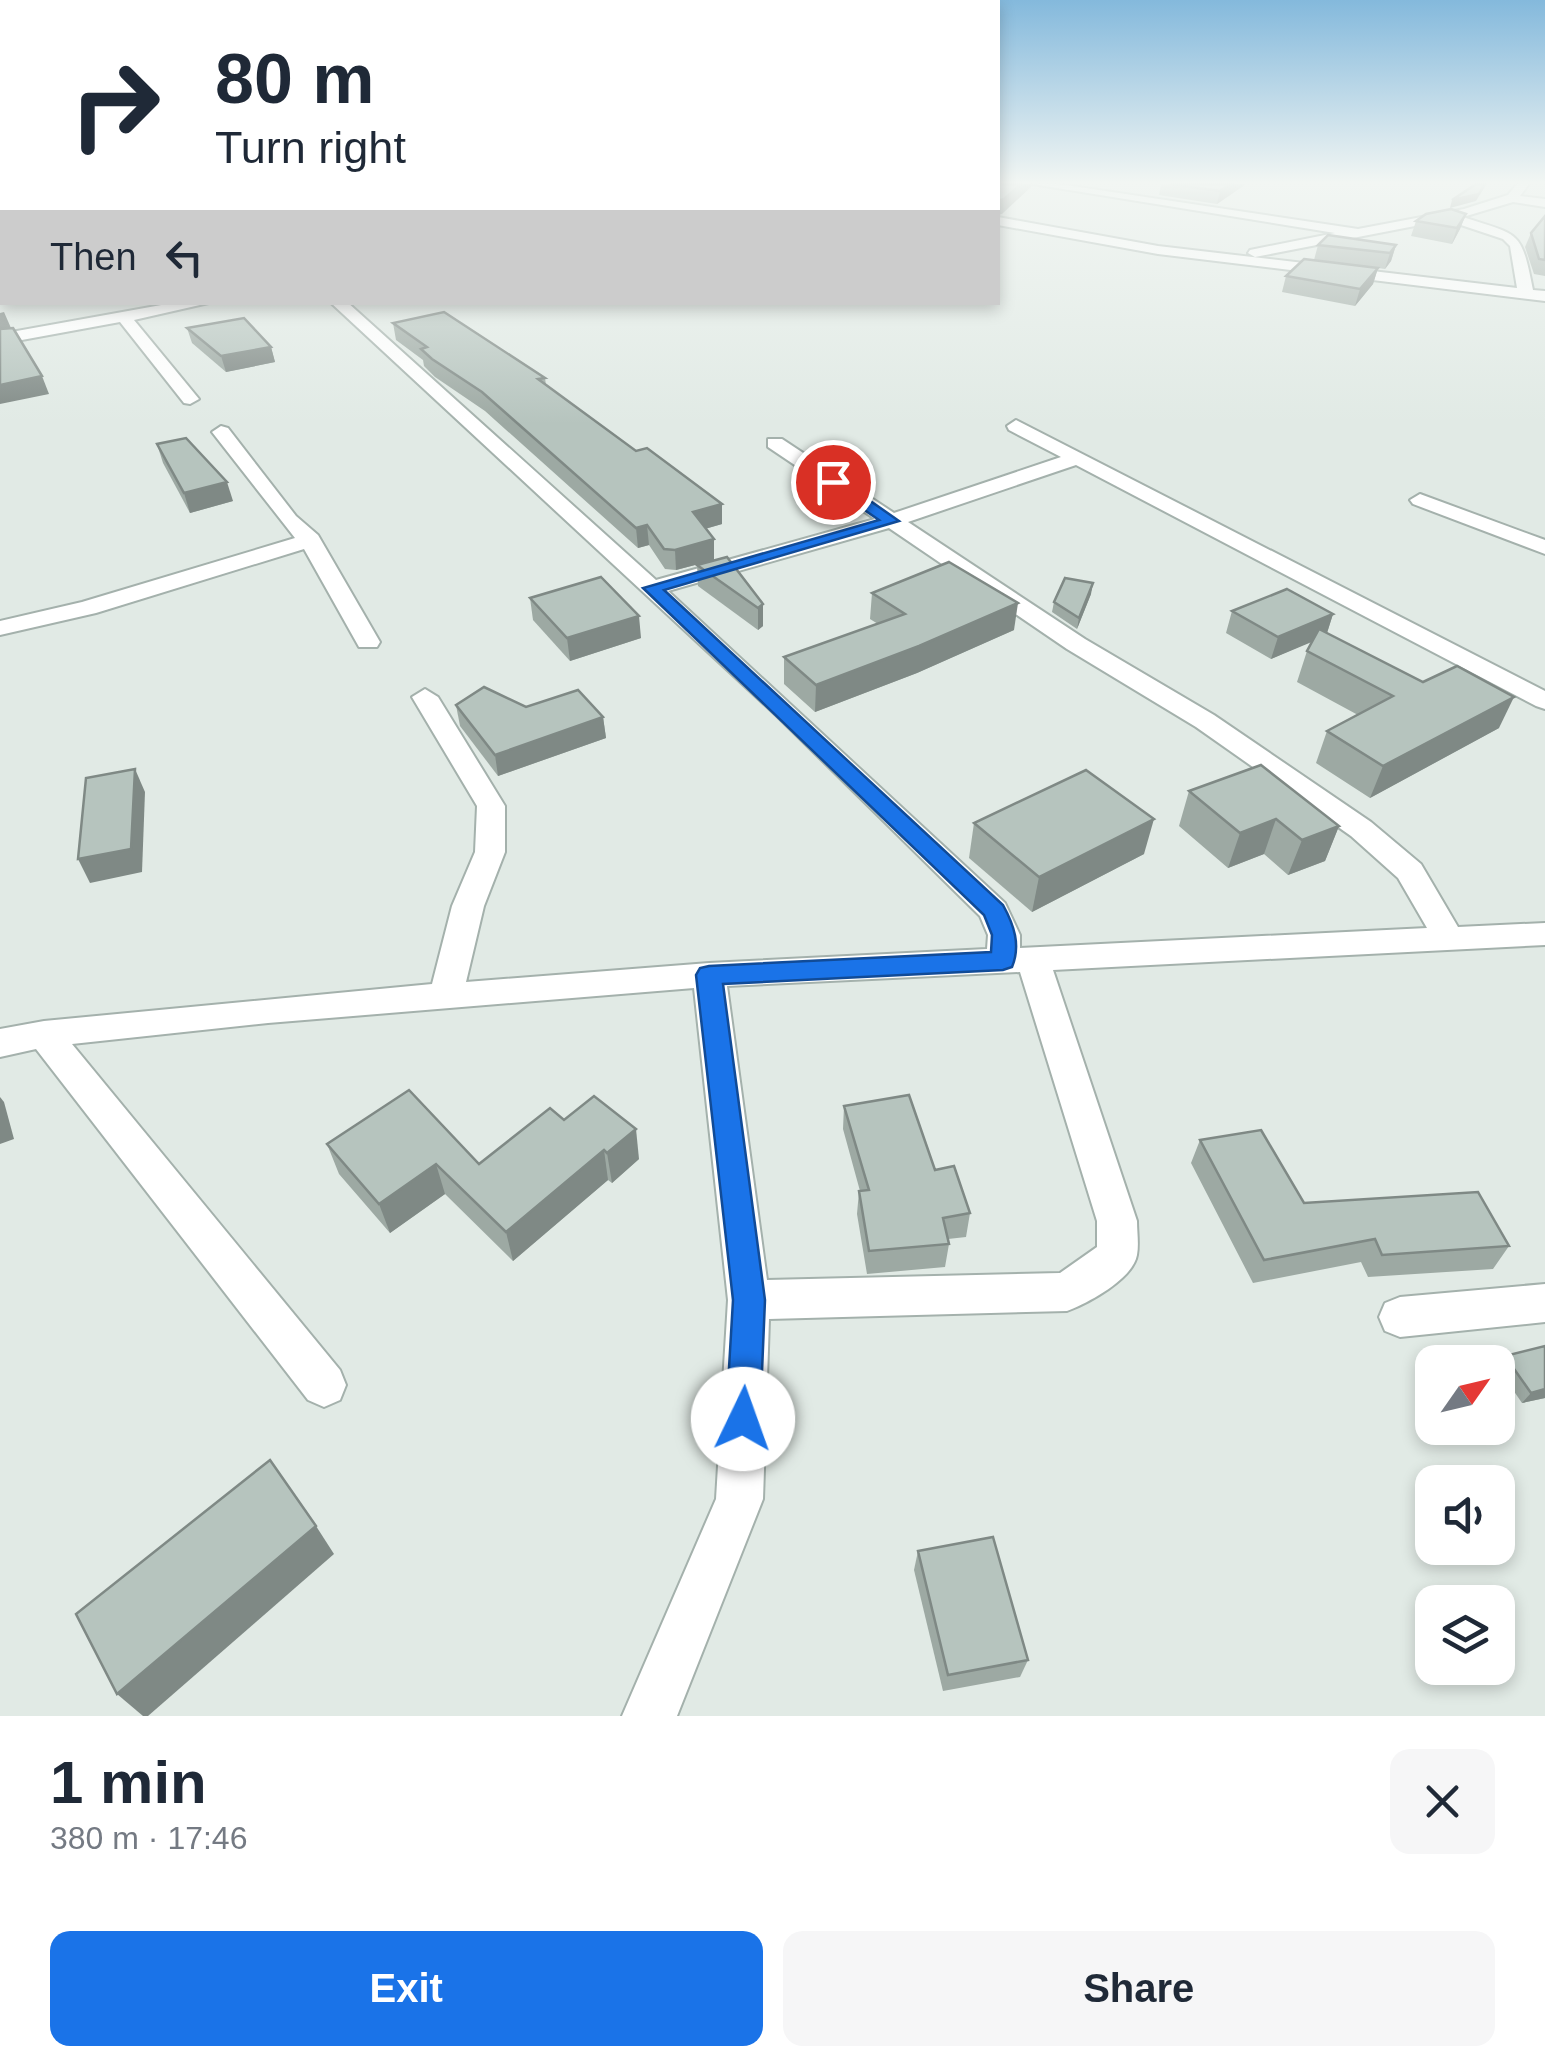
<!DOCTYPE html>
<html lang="en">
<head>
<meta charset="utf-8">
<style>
	:root { --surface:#fff; --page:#f6f6f7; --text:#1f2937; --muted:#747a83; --accent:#1a73e8 }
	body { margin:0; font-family:Arial,sans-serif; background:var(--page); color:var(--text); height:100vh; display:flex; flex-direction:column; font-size:38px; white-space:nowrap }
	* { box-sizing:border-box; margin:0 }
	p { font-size:32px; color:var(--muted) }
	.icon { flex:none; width:55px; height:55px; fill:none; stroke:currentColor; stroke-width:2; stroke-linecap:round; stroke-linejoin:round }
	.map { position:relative; height:1716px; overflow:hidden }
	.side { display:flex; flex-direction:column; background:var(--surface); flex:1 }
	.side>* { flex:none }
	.guide { position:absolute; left:0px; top:0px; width:1000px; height:305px; box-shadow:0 5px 15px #0003; background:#fff; color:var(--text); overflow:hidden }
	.needle { width:65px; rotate:56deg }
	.buttons { position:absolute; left:1415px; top:1345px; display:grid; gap:20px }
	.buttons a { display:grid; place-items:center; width:100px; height:100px; border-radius:20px; background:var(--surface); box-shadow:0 5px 15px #0003; font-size:50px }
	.pin { position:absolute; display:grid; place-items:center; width:85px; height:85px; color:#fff; margin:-42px; border:5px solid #fff; border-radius:50%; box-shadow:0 2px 10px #0007 }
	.me { position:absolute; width:110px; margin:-55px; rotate:3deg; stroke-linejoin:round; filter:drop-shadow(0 0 8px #0008) }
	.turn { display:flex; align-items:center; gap:35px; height:210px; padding:0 50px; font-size:45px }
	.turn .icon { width:130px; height:130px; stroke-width:2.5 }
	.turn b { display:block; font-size:70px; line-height:85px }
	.then { display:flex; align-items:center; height:95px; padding:0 50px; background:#0003; gap:20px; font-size:38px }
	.round { display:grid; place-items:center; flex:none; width:105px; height:105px; border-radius:20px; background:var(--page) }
	.overview { display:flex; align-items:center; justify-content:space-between; height:170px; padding:0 50px }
	h1 { font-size:60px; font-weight:700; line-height:75px }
	.action { display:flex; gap:20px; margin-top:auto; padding:20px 50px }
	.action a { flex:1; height:115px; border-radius:20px; background:var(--accent); color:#fff; font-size:40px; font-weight:700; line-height:115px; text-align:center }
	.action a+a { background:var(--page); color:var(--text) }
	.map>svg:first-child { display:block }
</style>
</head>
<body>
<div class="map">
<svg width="1545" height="1716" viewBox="0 0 1545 1716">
	<rect width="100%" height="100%" fill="#e1eae5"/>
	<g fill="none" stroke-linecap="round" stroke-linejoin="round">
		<defs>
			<g id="minor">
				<path d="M1032,184H1059L1358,229L1464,209L1508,195L1517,184H1529L1520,196L1545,199V207L1513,202L1463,217C1520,236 1521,229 1533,290L1545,291V301L1158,254L998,225V217L1158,246L1517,288L1510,246L1503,239L1446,220L1255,257L1248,253L1250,250L1335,233Z"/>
				<path d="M178,302H213L134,320L199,399L190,404L184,403L120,322L0,344V334Z"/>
				<path d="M330,302H347L656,580L875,519L768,447V439H782L894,513L1061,457L1009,430L1007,426L1016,420L1545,691V709L1536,706L1076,465L908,522L1085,639L1214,715L1371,822L1421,864L1458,927L1545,923V945L1053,970L1137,1221C1137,1232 1139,1244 1137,1255C1133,1279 1088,1303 1067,1311L769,1319L763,1499L677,1716H622L716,1499L728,1300L694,988L268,1023L72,1044L340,1370L346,1385L340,1400L324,1407L308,1400L36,1049L0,1057V1029L44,1021L432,984L452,906L475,852L477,806L412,697L425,689L438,697L505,806V852L484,906L466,982L709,963L987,949L988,935L980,916L777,716ZM889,528L1067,649L1196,727L1351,836L1398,878L1427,928L1020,948V935L1005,903L668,591ZM1020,972L1097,1221V1247L1060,1273L767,1280L727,986Z"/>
				<path d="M221,426L228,428L296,516L318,535L380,642L377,647H359L304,549L96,613L0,635V621L82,602L295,538L212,432Z"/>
				<path d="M1420,494L1545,540V554L1413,504L1410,500Z"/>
				<path d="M1545,1284V1322L1400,1337L1385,1331L1379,1317L1385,1303L1400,1297Z"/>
			</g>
		</defs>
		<!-- minor casing -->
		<use href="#minor" stroke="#a4b1ac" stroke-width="4"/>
		<!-- minor -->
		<use href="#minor" fill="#fff" fill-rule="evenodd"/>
	</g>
	<!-- wall -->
	<g fill="#9da9a3">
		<path d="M1161,184H1246L1217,204L1159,195Z"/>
		<path d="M1466,214L1460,229L1452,244L1411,236L1416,221Z"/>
		<path d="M1545,216V276L1534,274L1525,247L1531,233Z"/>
		<path d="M1318,245H1396L1391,261L1385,269L1378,268L1373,284L1355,306L1282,292L1286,276L1314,260Z"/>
		<path d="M393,323L545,378L546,385L636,451L722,504V524L705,529L714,539V560L676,570L665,569L649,545L638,548L485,411L435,377L424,366L423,360L396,340Z"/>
		<path d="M187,328L271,347L275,362L226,372L192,343Z"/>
		<path d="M157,444L233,501L190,513L163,463Z"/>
		<path d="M697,565L763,604V626L758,630L698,586Z"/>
		<path d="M872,593L1014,630L917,673L815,712L784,684V657L878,624L870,619Z"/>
		<path d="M1091,594L1077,629L1052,612L1054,602Z"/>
		<path d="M530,598L641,638L570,661L533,620Z"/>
		<path d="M1232,611L1333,614L1327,633L1499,728L1370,798L1316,763L1327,731L1358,715L1297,682L1307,651L1312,641L1271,659L1226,633Z"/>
		<path d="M456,705L526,707L603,717L606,738L498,776L460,726Z"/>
		<path d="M1189,791L1339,826L1325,861L1288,875L1264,854L1228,868L1179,826Z"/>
		<path d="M974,823L1144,854L1032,912L969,858Z"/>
		<path d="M844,1106L935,1170L970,1213L966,1237L948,1239L949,1244L945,1267L867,1274L857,1214L859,1191H860L843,1129Z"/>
		<path d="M564,1120L639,1159L612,1183L608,1180L513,1261L445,1194L390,1233L339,1174L327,1144L479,1164Z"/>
		<path d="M1200,1140L1304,1203L1509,1246L1493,1269L1368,1277L1361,1262L1253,1283L1191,1163Z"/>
		<path d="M1505,1356L1545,1398L1522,1403L1498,1368V1365Z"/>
		<path d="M918,1551L1028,1660L1020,1677L943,1691L914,1570Z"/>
	</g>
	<!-- shaded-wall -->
	<g fill="#7f8985">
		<path d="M1021,184H1031V187L1002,214L998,215V201Z"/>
		<path d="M1231,184H1246L1217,204L1220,191Z"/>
		<path d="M1485,184H1486L1476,201L1450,208L1452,200Z"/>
		<path d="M1466,214L1460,229L1452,244L1457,228Z"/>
		<path d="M1396,245L1391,261L1385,269L1390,253Z"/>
		<path d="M1378,268L1373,284L1355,306L1360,289Z"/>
		<path d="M4,312L11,328L0,331V313Z"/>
		<path d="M271,347L275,362L226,372L221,356Z"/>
		<path d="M42,376L49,394L0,404V385Z"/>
		<path d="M227,482L233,501L190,513L184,493Z"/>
		<path d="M722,504V524L694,532L693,512Z"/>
		<path d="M647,525L649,545L638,548L636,528Z"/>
		<path d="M714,539V560L676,570L675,550Z"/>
		<path d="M1093,583L1091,594L1077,629L1079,618Z"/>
		<path d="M1018,603L1014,630L917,673L815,712L816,685Z"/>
		<path d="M763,604V626L758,630V608Z"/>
		<path d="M1333,614L1326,636L1271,659L1278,637Z"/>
		<path d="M639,616L641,638L570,661L567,638Z"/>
		<path d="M1514,697L1499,728L1370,798L1383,766Z"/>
		<path d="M603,717L606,738L498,776L495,755Z"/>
		<path d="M135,769L145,792L142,872L90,883L78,859Z"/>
		<path d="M1154,819L1144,854L1032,912L1039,877Z"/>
		<path d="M1276,819L1264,854L1228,868L1240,833Z"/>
		<path d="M1339,826L1325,861L1288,875L1302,840Z"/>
		<path d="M0,1097L4,1102L14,1139L0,1144Z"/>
		<path d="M636,1129L639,1159L612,1183L607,1153Z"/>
		<path d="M604,1150L608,1180L513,1261L506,1232Z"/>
		<path d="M436,1164L445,1194L390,1233L379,1204Z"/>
		<path d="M1545,1389V1398L1522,1403L1531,1393Z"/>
		<path d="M316,1526L334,1554L148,1716H143L117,1694Z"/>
	</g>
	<!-- building -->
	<g fill="#b6c4be" stroke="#7f8985" stroke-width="2.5">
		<path d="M998,184H1021L1004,199L998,201Z"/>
		<path d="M1170,184H1231L1220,191Z"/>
		<path d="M1476,184H1485L1479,194L1452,200Z"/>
		<path d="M1451,209L1466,214L1457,228L1416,221L1426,214Z"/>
		<path d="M1545,216V260L1539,259L1531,233Z"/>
		<path d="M1328,235L1396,245L1390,253L1318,245Z"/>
		<path d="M1304,259L1378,268L1360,289L1286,276Z"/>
		<path d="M444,312L545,378L538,379L636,451L647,448L722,504L693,512L714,539L675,550L664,549L647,525L636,528L482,392L432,359L421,349L427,347L393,323Z"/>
		<path d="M244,318L271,347L221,356L187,328Z"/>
		<path d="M13,328L42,376L0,385V329Z"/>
		<path d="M186,438L227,482L184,493L157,444Z"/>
		<path d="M727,557L763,604L758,608L697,565Z"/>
		<path d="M949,562L1018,603L919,646L816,685L784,657L905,614L872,593Z"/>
		<path d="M601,577L639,616L567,638L530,598Z"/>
		<path d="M1065,578L1093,583L1079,618L1054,602Z"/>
		<path d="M1287,589L1333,614L1278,637L1232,611Z"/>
		<path d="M1319,629L1423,682L1457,666L1514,697L1383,766L1327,731L1393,696L1307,651Z"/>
		<path d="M484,687L526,707L578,690L603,717L495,755L456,705Z"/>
		<path d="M1261,765L1339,826L1302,840L1276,819L1240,833L1189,791Z"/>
		<path d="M135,769L131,849L78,859L86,778Z"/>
		<path d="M1086,770L1154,819L1039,877L974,823Z"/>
		<path d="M409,1090L479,1164L550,1108L564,1120L594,1096L636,1129L607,1153L604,1150L506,1232L436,1164L379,1204L327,1144Z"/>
		<path d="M909,1095L935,1170L954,1166L970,1213L943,1218L949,1244L869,1251L859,1191L869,1190L844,1106Z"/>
		<path d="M1261,1130L1304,1203L1478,1192L1509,1246L1382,1255L1375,1239L1264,1260L1200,1140Z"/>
		<path d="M1545,1346V1389L1531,1393L1505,1356Z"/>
		<path d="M270,1460L316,1526L117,1694L76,1614Z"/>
		<path d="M993,1537L1028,1660L948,1675L918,1551Z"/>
	</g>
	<!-- sky -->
	<linearGradient id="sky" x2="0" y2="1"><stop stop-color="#84b9dc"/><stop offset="0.43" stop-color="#f2f6f3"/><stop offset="1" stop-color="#f2f6f3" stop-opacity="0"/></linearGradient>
	<rect width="1545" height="424" fill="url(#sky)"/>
	<!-- route -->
	<path fill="#1a73e8" stroke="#114b97" stroke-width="2.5" d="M828,479H839L899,521L664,590L1003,905C1014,925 1021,945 1012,967L1003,970L723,984L765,1300L760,1419L755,1431L743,1436L731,1431L726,1419L733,1300L696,975L700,968L709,966L991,952L992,935L984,915L643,588L879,520L828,485Z"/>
</svg>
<div class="buttons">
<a><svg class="needle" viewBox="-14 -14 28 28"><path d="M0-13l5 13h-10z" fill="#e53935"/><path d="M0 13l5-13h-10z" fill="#747a83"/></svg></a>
<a><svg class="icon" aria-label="sound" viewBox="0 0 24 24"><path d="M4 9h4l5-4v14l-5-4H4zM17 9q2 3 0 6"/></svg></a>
<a><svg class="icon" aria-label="layers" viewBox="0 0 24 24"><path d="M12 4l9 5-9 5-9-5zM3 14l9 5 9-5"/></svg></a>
</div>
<div class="pin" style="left:833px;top:482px;background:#d93025"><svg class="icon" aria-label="arrive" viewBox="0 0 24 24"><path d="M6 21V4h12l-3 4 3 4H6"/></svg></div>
<svg class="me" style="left:743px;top:1419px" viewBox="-20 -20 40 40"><circle r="19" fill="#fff"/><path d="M0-13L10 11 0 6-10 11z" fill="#1a73e8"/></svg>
<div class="guide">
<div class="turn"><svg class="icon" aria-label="right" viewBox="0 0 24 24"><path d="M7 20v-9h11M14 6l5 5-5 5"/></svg><div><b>80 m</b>Turn right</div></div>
<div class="then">Then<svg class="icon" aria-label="left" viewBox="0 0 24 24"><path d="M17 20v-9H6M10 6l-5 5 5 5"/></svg></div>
</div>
</div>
<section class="side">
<div class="overview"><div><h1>1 min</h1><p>380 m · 17:46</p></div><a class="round"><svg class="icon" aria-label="close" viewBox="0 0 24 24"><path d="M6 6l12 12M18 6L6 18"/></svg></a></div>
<div class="action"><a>Exit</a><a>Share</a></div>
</section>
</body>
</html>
